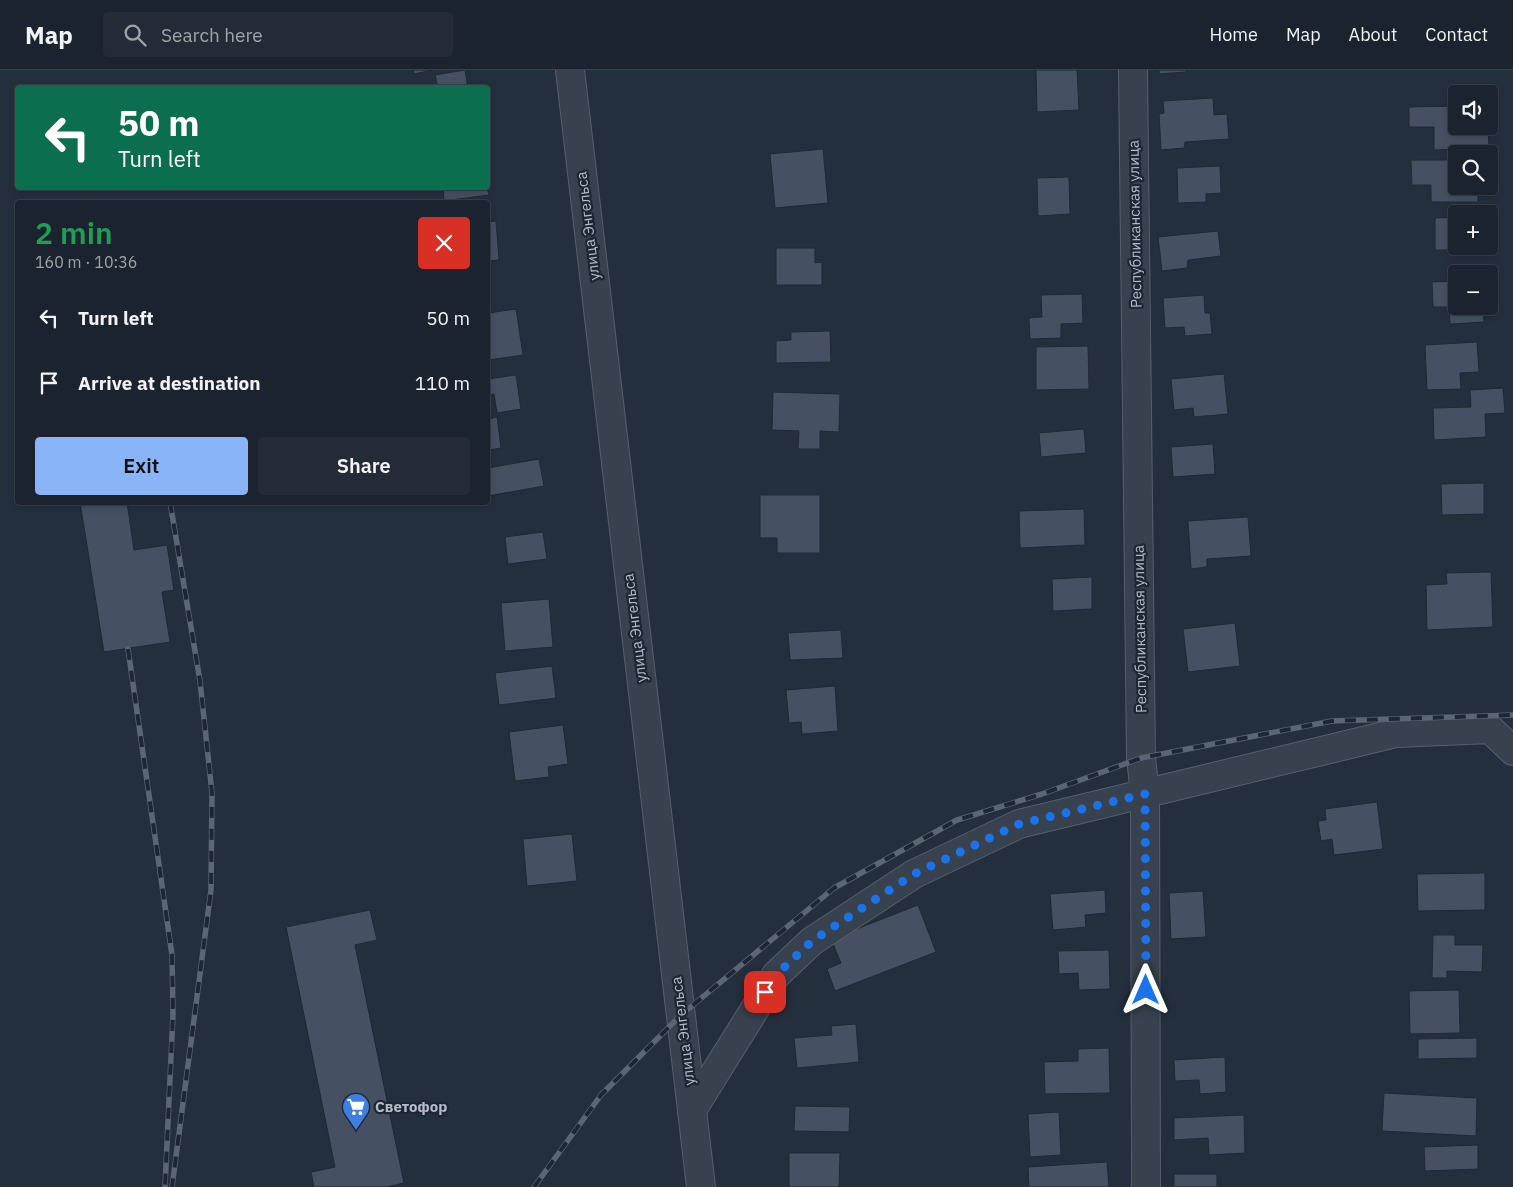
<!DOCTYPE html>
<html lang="en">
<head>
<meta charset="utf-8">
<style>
	:root { --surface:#1b232e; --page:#242b36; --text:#f1f3f6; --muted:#a0a4aa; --line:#39404a; --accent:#8ab4f8 }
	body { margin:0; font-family:"IBM Plex Sans",sans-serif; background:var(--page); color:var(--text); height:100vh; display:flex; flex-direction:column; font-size:19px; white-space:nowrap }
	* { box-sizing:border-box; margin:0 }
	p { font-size:16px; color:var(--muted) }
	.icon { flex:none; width:28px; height:28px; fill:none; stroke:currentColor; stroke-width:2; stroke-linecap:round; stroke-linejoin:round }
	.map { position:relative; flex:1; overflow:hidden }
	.drawer { position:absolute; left:15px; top:130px; width:475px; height:305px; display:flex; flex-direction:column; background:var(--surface); border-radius:5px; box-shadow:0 2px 8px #0003,0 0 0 1px var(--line) }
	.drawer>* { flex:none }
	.banner { position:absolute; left:15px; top:15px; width:475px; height:105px; border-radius:5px; box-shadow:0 2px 8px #0003,0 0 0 1px var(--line); background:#0b6e4f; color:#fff; overflow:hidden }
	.fabs { position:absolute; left:1448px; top:15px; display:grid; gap:10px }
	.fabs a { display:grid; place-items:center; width:50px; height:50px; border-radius:5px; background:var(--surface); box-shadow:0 2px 8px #0003,0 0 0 1px var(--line); font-size:25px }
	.pin { position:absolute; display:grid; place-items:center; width:42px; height:42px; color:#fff; margin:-21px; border-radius:10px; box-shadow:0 2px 8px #0006 }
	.me { position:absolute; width:55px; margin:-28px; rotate:0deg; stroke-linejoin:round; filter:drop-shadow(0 0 4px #0008) }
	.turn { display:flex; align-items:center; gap:18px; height:105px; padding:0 20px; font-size:22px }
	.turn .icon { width:65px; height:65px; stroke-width:2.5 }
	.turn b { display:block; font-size:35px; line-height:42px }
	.round { display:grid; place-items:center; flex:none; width:52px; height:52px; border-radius:5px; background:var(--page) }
	.headline { display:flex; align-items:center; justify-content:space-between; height:85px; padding:0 20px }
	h1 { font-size:30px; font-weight:600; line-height:38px; color:#1e9e55 }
	.button { display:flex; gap:10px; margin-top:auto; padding:10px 20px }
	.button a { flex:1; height:58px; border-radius:5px; background:var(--accent); color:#111; font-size:20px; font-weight:600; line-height:58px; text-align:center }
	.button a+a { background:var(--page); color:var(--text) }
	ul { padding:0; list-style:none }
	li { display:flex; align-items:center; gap:15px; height:65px; padding:0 20px }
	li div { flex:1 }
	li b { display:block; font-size:19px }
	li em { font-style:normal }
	header { display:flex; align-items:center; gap:30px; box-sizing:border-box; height:70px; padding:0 25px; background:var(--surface); border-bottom:1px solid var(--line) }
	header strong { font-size:24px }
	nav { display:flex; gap:28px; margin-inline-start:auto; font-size:18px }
	.search { width:350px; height:45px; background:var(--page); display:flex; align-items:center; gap:12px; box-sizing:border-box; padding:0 18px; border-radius:5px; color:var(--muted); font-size:19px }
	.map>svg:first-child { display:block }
</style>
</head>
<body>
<header>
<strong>Map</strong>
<div class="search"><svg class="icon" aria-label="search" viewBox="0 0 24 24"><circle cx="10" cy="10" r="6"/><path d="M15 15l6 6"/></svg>Search here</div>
<nav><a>Home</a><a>Map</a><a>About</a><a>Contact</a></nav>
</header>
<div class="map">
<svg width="1513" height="1117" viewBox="0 0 1513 1117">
	<rect width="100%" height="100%" fill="#242f3e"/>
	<!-- building -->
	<g fill="#455162" stroke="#1f2835">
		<path d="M413,0H433L414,4Z"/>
		<path d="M465,0L468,18H438L435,5Z"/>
		<path d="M1036,0H1077L1079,40L1037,42Z"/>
		<path d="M1159,0H1186V2L1159,4Z"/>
		<path d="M1213,28L1214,45L1227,44L1229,69L1185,72L1184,78L1161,80L1159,44L1164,43L1163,31Z"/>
		<path d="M1456,36V56H1488L1489,78L1434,80V57H1409V37Z"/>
		<path d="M823,79L828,133L775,138L770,84Z"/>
		<path d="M1411,90H1456V116H1478V132H1431V115H1412Z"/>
		<path d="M1220,96L1221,123L1206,124V132L1178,133L1177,98Z"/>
		<path d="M1069,107L1070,144L1038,146L1037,108Z"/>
		<path d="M443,118H487L489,125L444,131Z"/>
		<path d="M1456,147V176H1482V180H1435V148Z"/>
		<path d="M496,151L499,190L488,191V152Z"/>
		<path d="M1218,161L1221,186L1188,190L1187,198L1162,201L1158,167Z"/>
		<path d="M776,178H815V193L822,192V215H776Z"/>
		<path d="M1456,211V236H1483L1484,252L1450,254L1449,237H1433L1432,212Z"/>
		<path d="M1082,224L1083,253L1061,254V268L1030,269L1029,248L1042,247L1041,225Z"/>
		<path d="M1204,225L1205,243H1210L1212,264L1185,266L1184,257L1165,258L1163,228Z"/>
		<path d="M516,239L523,285L488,290V243Z"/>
		<path d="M830,261L831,292L776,293V271L791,270V262Z"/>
		<path d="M1477,272L1479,302L1460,303L1461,319L1427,320L1425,275Z"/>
		<path d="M1088,276L1089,319L1036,320V277Z"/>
		<path d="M1224,304L1228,344L1194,347L1193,338L1174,340L1171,309Z"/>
		<path d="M516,305L521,339L497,343L494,324L488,325V309Z"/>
		<path d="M1503,318L1505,343L1485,344L1486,367L1434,370L1433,338L1471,337L1470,320Z"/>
		<path d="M773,322L840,324L839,362L820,361V379H798L799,361L772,360Z"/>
		<path d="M497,347L501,378L488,380V349Z"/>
		<path d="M1084,359L1086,383L1041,387L1039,363Z"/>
		<path d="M1213,374L1215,404L1173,407L1171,377Z"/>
		<path d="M539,389L544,416L488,426V398Z"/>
		<path d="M1484,413V444L1442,445L1441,414Z"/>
		<path d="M760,425H820V483H777V468H760Z"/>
		<path d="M80,432H127L134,480L167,475L174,520L162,522L170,572L104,582Z"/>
		<path d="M1084,439L1085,475L1020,478L1019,441Z"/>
		<path d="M1248,447L1251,486L1207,489V497L1191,499L1188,451Z"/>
		<path d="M543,462L547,489L508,494L505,467Z"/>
		<path d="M1491,502L1493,557L1427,560L1426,515L1447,514L1446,503Z"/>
		<path d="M1092,507V539L1053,541L1052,509Z"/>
		<path d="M549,529L553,577L505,581L501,533Z"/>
		<path d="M1235,553L1240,596L1188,602L1183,559Z"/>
		<path d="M841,560L843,588L790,590L788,563Z"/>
		<path d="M552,596L556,628L499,635L495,603Z"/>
		<path d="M835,616L838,661L802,664L801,652L789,653L786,620Z"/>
		<path d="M563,655L568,694L548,697L549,707L515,711L509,662Z"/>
		<path d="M1377,732L1383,779L1334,785L1332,769L1321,771L1318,751L1326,750L1325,739Z"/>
		<path d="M572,764L577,811L527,816L523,769Z"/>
		<path d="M1485,803V840L1418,841L1417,804Z"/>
		<path d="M1105,820L1106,843L1085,845L1086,857L1053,860L1050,824Z"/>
		<path d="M1203,821L1206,867L1171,869L1169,823Z"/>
		<path d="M918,835L936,882L835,921L827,899L841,893L831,869Z"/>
		<path d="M370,840L377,870L355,875L404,1113L386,1117H314L311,1102L335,1097L286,857Z"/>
		<path d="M1433,865H1455V875H1483L1482,902L1447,901V908H1432Z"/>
		<path d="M1109,880L1110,919L1079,920L1078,903L1059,904L1058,881Z"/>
		<path d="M1459,920L1460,963L1410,964L1409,921Z"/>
		<path d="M856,954L859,992L797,998L794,968L832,965L831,956Z"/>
		<path d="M1477,968V988L1418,989V969Z"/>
		<path d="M1109,978L1110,1023L1045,1024L1044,992L1078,991V979Z"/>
		<path d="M1225,987L1226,1022L1200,1024L1199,1010L1175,1011L1174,990Z"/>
		<path d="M1384,1023L1477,1028L1476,1066L1382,1061Z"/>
		<path d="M795,1036L850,1037L849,1062L794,1061Z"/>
		<path d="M1059,1042L1061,1085L1030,1087L1028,1044Z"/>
		<path d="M1244,1045L1245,1083L1209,1085L1208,1068L1174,1070V1048Z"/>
		<path d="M1478,1075V1099L1425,1101L1424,1077Z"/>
		<path d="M789,1083H840L839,1117H789Z"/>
		<path d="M1107,1092L1109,1117H1029L1028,1097Z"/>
		<rect x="1174" y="1104" width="43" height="13"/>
	</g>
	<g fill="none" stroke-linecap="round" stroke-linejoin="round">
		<defs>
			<g id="minor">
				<path d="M1133,0L1141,688L1145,723L1146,1117"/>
				<path d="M692,1040L776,905L812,871L914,804L1019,754L1396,663L1490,659L1513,681"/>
			</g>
			<path id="tertiary" d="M570,0L701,1117"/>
		</defs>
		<!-- minor casing -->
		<use href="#minor" stroke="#565f6c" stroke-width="30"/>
		<!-- tertiary casing -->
		<use href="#tertiary" stroke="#565f6c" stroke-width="30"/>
		<!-- minor -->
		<use href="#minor" stroke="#38414e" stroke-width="28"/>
		<!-- tertiary -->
		<use href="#tertiary" stroke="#38414e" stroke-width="28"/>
		<defs>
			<g id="rail">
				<path d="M170,432L200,611L212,723L211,820L172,1117"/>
				<path d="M128,579L172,885L173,944L165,1117"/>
				<path d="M534,1117L601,1025L681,945L834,818L957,750L1042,724L1141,688L1332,651L1513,645"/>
			</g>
		</defs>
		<!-- rail casing -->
		<use href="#rail" stroke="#5a6575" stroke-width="5.5"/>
		<!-- rail -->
		<use href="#rail" stroke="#1d2633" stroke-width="4" stroke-dasharray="11" stroke-linecap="butt"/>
	</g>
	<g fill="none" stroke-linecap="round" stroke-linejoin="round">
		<!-- route -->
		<path stroke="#1a73e8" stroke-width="9" stroke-dasharray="0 16.2" d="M765,922L776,905L812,871L914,804L1019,754L1145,724L1146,920"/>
	</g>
	<!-- icons -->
	<defs>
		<symbol id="supermarket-pin" viewBox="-11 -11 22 30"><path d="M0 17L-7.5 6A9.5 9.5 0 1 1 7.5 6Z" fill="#3f7fe0" stroke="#1d2633"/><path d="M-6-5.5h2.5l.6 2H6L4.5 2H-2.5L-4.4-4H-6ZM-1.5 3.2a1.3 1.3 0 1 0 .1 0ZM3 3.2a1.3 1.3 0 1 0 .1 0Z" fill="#fff"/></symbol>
	</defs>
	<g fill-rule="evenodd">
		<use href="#supermarket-pin" x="340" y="1021" width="32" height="43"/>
	</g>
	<g text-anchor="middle" stroke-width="4.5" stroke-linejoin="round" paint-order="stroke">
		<!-- street labels -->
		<g font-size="15" fill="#b4bcc9" stroke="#1d2633">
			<text transform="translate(1135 154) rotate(-91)" y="5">Республиканская улица</text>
			<text transform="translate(588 156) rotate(-97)" y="5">улица Энгельса</text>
			<text transform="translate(635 558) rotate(-97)" y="5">улица Энгельса</text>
			<text transform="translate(1140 559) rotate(-91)" y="5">Республиканская улица</text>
			<text transform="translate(683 961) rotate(-97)" y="5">улица Энгельса</text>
		</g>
		<!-- poi labels -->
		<g font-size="15" font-weight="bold" fill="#b4bcc9" stroke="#1d2633" text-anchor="start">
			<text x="375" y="1042">Светофор</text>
		</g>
	</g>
</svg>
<div class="fabs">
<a><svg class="icon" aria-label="sound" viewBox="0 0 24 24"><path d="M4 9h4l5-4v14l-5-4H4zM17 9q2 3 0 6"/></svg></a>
<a><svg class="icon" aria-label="search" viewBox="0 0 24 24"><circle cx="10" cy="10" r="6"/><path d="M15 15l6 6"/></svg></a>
<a>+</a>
<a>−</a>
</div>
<div class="pin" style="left:765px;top:922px;background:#d93025"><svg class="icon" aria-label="arrive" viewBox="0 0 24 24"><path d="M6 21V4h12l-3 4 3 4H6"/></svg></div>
<svg class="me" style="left:1146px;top:920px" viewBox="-20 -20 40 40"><path d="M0-17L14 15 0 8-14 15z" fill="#1a73e8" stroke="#fff" stroke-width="4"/></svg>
<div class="banner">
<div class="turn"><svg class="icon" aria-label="left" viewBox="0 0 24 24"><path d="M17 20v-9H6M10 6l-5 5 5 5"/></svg><div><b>50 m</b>Turn left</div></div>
</div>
<section class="drawer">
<div class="headline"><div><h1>2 min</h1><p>160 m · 10:36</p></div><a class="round" style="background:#d93025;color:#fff"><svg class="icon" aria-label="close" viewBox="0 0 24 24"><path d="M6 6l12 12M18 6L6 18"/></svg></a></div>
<ul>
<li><svg class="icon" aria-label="left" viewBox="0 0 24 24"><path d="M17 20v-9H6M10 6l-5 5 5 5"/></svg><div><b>Turn left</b></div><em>50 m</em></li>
<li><svg class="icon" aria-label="arrive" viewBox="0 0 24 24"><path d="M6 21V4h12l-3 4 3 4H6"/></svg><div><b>Arrive at destination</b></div><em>110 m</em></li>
</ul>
<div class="button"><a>Exit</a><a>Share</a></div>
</section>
</div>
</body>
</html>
